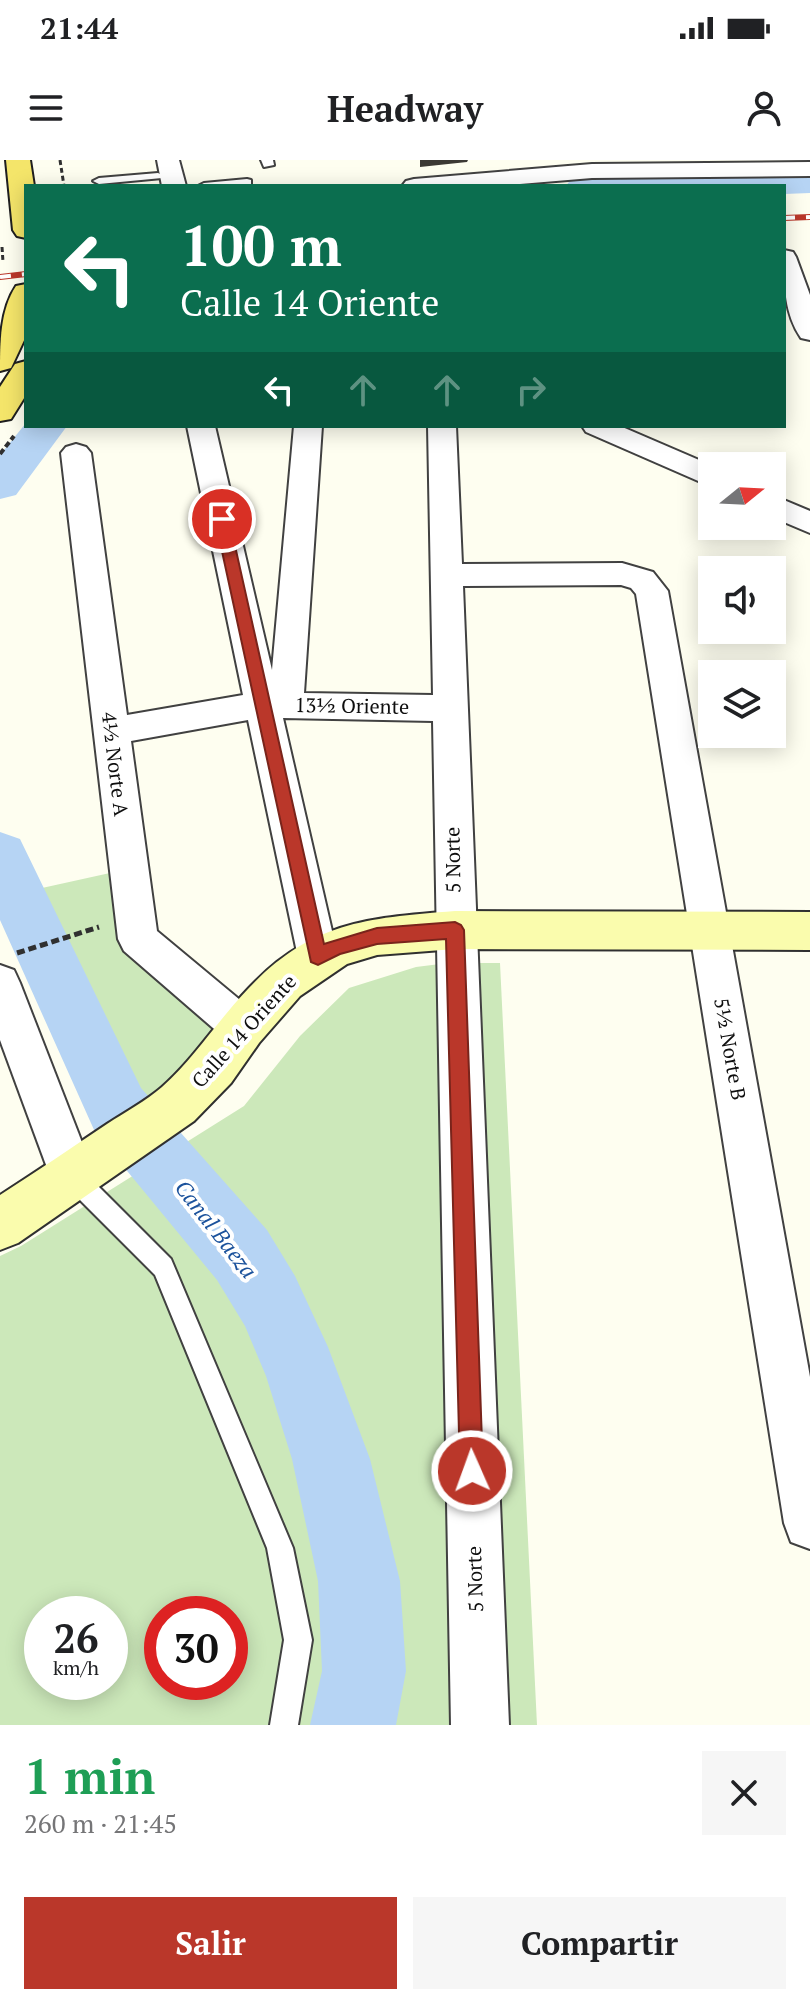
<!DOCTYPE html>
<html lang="es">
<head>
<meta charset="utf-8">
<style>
	:root { --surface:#fff; --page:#f6f6f6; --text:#202124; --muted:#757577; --accent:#ba372a }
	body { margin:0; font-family:"PT Serif",serif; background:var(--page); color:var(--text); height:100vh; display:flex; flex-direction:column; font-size:30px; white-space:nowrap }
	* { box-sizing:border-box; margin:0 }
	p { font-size:26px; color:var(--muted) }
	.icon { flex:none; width:44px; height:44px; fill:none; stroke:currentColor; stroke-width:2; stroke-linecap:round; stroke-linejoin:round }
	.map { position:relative; height:1565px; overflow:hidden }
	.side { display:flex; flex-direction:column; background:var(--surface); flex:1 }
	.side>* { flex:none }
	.hud { position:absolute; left:24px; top:24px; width:762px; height:244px; border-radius:0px; box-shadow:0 4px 20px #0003; background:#0b6e4f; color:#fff; overflow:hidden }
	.needle { width:52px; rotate:72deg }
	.fabs { position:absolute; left:698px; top:292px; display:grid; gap:16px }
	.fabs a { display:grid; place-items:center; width:88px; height:88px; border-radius:0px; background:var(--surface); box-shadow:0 4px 20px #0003; font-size:40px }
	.speed { position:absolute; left:24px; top:1436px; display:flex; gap:16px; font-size:40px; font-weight:700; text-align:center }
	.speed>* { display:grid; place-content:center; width:104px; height:104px; border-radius:50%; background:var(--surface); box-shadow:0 4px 20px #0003; line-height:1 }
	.speed small { font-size:20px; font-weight:400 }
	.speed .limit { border:12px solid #d22; background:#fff; color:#111 }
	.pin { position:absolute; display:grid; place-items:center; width:68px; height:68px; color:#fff; margin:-34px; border:4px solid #fff; border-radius:50%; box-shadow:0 2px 8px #0007 }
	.me { position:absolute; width:88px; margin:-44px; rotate:358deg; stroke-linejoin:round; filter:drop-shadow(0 0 6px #0008) }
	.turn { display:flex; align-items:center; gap:28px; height:168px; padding:0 24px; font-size:36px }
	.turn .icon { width:104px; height:104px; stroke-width:2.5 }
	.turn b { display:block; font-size:56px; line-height:68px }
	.lanes { display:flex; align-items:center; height:76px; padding:0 24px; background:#0003; justify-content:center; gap:40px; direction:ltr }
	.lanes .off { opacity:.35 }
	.round { display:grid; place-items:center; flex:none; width:84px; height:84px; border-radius:0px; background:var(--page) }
	.headline { display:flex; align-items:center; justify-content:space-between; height:136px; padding:0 24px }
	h1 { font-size:48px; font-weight:700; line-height:60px; color:#1e9e55 }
	.cta { display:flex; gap:16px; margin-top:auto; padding:16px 24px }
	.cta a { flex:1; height:92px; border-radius:0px; background:var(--accent); color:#fff; font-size:32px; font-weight:700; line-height:92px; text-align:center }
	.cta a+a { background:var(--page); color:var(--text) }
	.status { display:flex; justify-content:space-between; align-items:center; height:56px; padding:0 40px; background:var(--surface); direction:ltr }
	.status svg { height:22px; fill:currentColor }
	header { display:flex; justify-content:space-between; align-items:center; height:104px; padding:0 24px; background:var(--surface); font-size:36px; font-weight:700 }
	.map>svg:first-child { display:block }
</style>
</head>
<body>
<div class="status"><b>21:44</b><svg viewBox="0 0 49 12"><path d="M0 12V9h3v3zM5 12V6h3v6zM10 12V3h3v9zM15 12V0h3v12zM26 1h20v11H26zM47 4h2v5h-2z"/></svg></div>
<header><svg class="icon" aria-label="menu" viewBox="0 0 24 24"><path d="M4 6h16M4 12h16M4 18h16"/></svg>Headway<svg class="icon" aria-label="person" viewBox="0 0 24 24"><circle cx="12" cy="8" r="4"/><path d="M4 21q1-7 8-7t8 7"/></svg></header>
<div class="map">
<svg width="810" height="1565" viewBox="0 0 810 1565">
	<rect width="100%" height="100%" fill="#fefef0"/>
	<!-- green -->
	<g fill="#cce8ba" fill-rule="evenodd">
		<path d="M119,711L129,780L228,868L150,953L95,850L42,728Z"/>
		<path d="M448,803H500L537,1565H0V1096L21,1086L244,946L300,876L349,828L416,807ZM42,1454H110V1522H42ZM162,1454H230V1522H162Z"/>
	</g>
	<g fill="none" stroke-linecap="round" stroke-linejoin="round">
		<!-- river -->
		<g fill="#b6d4f4" fill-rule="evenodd">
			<path d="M810,13V33L784,34V26H566L571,19L583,16Z"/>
			<path d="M26,263V266H67L16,335L0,339V295Z"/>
			<path d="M0,672L20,679L141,928L267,1070L295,1116L328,1187L370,1299L400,1421L406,1511L396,1565H310L322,1511L318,1421L292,1299L266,1216L245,1166L217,1120L95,972L0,760Z"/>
		</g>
		<defs>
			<g id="lane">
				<path d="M261,0H273L274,5L264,7Z"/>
				<path d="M158,13L164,16L162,18L99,24L93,21L99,18Z"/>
				<path d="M247,19L251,20V24L198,26L204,23Z"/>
				<path d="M72,1005L80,1008L171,1099L293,1388L312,1480L298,1565H270L284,1480L267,1388L155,1115L64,1024L61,1016L64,1008Z"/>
			</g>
			<g id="street">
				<path d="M157,0H179L186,26H162Z"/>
				<path d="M810,2V16L592,18L496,26H402L406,21L414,19L592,4Z"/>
				<path d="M784,90L793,92L796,97L810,135V180L801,178C783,152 784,119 784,90Z"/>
				<path d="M187,266H215L272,510L294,266H322L304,533L433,535L428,266H456L462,404L622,403L653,412L668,431L810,1217V1389L791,1382L784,1363L636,434L631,428L621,425L463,426L509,1565H451L433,561L283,558L338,797L332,809L318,815L304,809L298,797L248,560L131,581L157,771L258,855L264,868L258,881L243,887L228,881L124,791L118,779L61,293L66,287L76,284L86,287L91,293L127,555L243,535Z"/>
				<path d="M582,266H620L713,306L712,327L586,272Z"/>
				<path d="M772,335L810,351V373L772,357Z"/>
				<path d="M0,805L14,810L20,823L95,1016L88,1032L72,1038L56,1032L0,880Z"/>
			</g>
			<path id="secondary" d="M455,751L810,752V790L455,789L377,795L347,804L300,836L259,883L231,923L194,961L18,1083L0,1090V1035C36,1012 71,988 107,964C125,952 146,941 162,927C187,905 205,879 226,854C298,766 348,759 455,751Z"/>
			<g id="primary">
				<path d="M6,0H30L34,26H26V78L17,76L13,70Z"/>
				<path d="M26,124V176L11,208L0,211C0,183 0,150 16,126Z"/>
				<path d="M26,201V235L11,259L0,261V227L15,204Z"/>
			</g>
		</defs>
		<!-- lane casing -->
		<use href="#lane" stroke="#414141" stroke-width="4"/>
		<!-- street casing -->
		<use href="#street" stroke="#414141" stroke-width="4"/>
		<!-- secondary casing -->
		<use href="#secondary" stroke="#303030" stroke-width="4"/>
		<!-- primary casing -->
		<use href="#primary" stroke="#1f1f1f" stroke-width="4"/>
		<!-- path-far2 -->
		<g stroke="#303030" stroke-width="3" stroke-dasharray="5 3" stroke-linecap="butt">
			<path d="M60,0L64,26"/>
			<path d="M2,87L3,102"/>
		</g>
		<!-- path-far1 -->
		<path stroke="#303030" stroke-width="4" stroke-dasharray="6 3" stroke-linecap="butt" d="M0,294L14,276"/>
		<!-- path -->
		<path stroke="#303030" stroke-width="5" stroke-dasharray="8 4" stroke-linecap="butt" d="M17,793L99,767"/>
		<!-- lane -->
		<use href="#lane" fill="#fff" fill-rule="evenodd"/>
		<!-- street -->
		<use href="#street" fill="#fff" fill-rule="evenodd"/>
		<!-- secondary -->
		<use href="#secondary" fill="#fafcad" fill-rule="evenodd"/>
		<!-- primary -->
		<use href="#primary" fill="#f4e56a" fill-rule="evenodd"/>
		<defs>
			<g id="rail">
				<path d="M784,58L810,57"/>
				<path d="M0,117L26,114"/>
			</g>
		</defs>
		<!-- rail casing -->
		<use href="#rail" stroke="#ba372a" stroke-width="6"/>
		<!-- rail -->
		<use href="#rail" stroke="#fff" stroke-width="4" stroke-dasharray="11" stroke-linecap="butt"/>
	</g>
	<!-- shaded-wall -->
	<path fill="#3c3934" d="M420,0H468L467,2L420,7Z"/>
	<!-- route -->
	<path fill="#ba372a" stroke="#79241b" stroke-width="2" d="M222,354L229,359L324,784L377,768L455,762L461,765L464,770L483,1311L480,1319L472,1322L463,1319L460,1311L446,779L377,784L340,794L318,805L311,802L215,359Z"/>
	<g text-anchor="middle" stroke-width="8" stroke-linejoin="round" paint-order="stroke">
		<!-- street labels -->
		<g font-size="20" fill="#0e0e0e" stroke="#fff">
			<text transform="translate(352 546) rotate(1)" y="7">13½ Oriente</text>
			<text transform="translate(115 604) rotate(83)" y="7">4½ Norte A</text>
			<text transform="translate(453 700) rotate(-91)" y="7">5 Norte</text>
			<text transform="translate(244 871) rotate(-48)" y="7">Calle 14 Oriente</text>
			<text transform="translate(730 889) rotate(80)" y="7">5½ Norte B</text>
			<text transform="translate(475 1419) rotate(-92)" y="7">5 Norte</text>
		</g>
		<!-- water labels -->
		<g font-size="22" font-style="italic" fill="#1b529c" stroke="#fff">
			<text transform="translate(216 1069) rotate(52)" y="8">Canal Baeza</text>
		</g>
	</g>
</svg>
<div class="fabs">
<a><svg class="needle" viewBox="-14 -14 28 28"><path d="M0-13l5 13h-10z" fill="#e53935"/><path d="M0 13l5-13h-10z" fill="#757577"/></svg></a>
<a><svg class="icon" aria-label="sound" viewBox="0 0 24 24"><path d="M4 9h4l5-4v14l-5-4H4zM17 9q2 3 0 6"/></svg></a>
<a><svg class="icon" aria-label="layers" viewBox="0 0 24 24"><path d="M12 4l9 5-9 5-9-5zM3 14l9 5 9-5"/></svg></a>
</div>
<div class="speed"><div>26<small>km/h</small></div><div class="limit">30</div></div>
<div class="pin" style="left:222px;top:359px;background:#d93025"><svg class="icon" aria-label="arrive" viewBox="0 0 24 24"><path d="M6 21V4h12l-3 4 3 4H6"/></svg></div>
<svg class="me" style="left:472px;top:1311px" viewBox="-20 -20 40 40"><circle r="17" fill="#ba372a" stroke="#fff" stroke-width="3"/><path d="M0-11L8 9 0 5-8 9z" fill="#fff"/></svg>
<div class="hud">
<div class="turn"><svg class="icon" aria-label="left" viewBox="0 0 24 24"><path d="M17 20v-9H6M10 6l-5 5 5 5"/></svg><div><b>100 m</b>Calle 14 Oriente</div></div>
<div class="lanes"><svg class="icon" aria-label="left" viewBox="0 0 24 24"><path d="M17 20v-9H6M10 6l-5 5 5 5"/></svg><svg class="icon off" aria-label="ahead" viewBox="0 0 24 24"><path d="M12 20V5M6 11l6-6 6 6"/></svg><svg class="icon off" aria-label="ahead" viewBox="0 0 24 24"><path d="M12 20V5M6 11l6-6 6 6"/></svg><svg class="icon off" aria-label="right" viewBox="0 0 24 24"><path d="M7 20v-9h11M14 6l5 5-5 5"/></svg></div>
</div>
</div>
<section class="side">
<div class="headline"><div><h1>1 min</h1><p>260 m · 21:45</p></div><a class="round"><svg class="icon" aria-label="close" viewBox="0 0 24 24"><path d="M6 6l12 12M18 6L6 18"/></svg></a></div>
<div class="cta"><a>Salir</a><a>Compartir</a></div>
</section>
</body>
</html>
